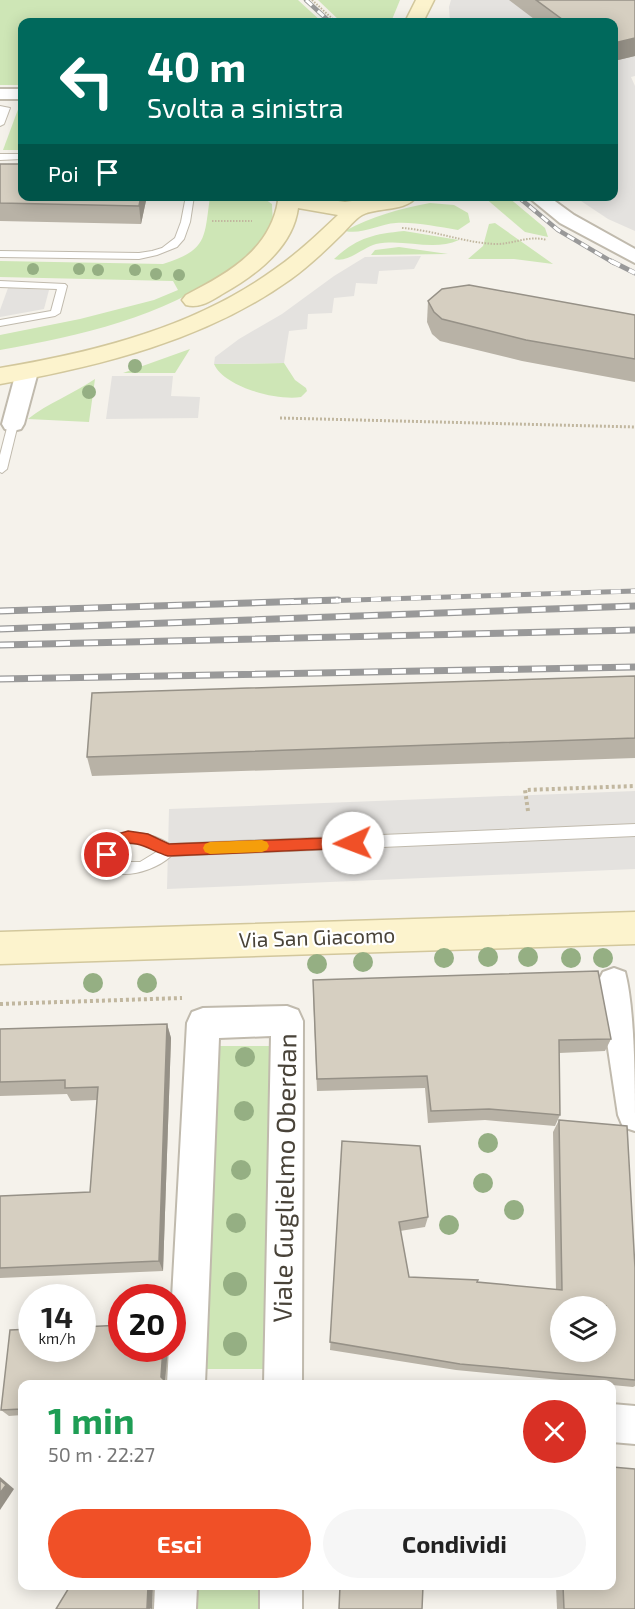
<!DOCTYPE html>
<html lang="it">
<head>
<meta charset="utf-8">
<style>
	:root { --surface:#fff; --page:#f6f6f6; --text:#222; --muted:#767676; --accent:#f05027 }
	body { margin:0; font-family:"Exo 2",sans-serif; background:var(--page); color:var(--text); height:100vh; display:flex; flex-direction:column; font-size:22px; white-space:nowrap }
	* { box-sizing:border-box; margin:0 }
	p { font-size:20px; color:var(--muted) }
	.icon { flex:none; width:33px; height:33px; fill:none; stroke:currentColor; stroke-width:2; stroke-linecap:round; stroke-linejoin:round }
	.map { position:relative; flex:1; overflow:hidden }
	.side { position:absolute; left:18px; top:1380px; width:598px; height:210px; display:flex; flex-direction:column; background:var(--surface); border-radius:12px; box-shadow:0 3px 15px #0003 }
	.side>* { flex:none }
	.hud { position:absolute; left:18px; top:18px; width:600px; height:183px; border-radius:12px; box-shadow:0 3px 15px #0003; background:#00695c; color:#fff; overflow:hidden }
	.buttons { position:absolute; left:550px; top:1296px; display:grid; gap:12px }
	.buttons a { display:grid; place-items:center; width:66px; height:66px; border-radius:50%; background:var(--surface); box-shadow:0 3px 15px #0003; font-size:30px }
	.speed { position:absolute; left:18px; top:1284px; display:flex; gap:12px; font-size:30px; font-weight:700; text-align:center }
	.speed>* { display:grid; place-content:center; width:78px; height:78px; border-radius:50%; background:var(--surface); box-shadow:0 3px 15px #0003; line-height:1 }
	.speed small { font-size:15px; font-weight:400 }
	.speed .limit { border:9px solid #d22; background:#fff; color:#111 }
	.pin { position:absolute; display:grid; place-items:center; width:51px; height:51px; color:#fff; margin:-26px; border:3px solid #fff; border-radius:50%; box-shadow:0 2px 6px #0007 }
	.me { position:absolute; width:66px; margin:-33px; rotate:268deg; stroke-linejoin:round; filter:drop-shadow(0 0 4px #0008) }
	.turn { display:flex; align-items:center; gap:21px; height:126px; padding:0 30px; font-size:27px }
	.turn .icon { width:78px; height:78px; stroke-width:2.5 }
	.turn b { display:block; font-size:42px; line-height:51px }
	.then { display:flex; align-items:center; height:57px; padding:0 30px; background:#0003; gap:12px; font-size:22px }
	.round { display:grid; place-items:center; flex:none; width:63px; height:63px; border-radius:32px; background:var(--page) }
	.summary { display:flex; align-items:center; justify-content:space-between; height:102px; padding:0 30px }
	h1 { font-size:36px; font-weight:700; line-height:45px; color:#1e9e55 }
	.cta { display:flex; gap:12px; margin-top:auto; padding:12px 30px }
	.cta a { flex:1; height:69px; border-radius:36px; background:var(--accent); color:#fff; font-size:24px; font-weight:700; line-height:69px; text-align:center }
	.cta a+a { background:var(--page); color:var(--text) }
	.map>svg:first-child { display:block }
</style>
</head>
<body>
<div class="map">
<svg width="635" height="1609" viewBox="0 0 635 1609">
	<rect width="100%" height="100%" fill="#f5f2eb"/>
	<!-- green -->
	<g fill="#cee6b6">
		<path d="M0,0H298L322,22H22V85H0Z"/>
		<path d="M318,0H400L391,22H341Z"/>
		<path d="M20,104H22V150H3Z"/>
		<path d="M210,197H262L272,204C272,211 274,221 271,227C262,247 248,256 230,269C161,318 82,335 0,350V335L80,319L154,300L178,290L173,281L0,277V261L163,264C208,250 204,238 210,197Z"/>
		<path d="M484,197H508L545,228L548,237L525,232Z"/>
		<path d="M430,203L454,205L468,213L470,222L458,230C438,227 416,222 396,223C379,224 362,235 345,231C372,216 399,209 430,203Z"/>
		<path d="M495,223L553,264L514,259H468L483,246L489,224Z"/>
		<path d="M404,231L459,240C432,252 405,238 376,244C362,248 348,263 334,259C357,238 373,234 404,231Z"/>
		<path d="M399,247L448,254L371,255L375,250Z"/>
		<path d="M190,349L175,373H123Z"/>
		<path d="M284,363L295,380L306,388L307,391L301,397C277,401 224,387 214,364Z"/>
		<path d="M95,379L89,422L28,419C48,403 73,394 95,379Z"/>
		<path d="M213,1046H276L272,1369H198Z"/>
		<path d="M194,1586H269V1609H193Z"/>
	</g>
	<!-- parking -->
	<g fill="#e4e2df">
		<path d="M451,0H635V76L631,77L635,86V231L608,219L575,197L614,196V22H450L449,7Z"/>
		<path d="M421,256L414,269L379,271L377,284L356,283L354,296L334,298L332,313L308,314L307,329L289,331L284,363L214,364L215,357L239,339L282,314L334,276L365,257Z"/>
		<path d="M8,288L49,290L44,309L0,317V310Z"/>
		<path d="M112,376H173L171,396L200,397L198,418L106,419Z"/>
		<path d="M635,791V869L167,889L169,809Z"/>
	</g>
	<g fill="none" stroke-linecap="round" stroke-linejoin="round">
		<defs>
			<g id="lane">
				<path d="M0,106L10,108L4,124L0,126Z"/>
				<path d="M0,154H22V159L0,160Z"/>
				<path d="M186,196H194L190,222L184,239L177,247L157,255L139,259L0,257V251L139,253L152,251L162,248L175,238L181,222Z"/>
				<path d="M0,281L65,284L67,286L60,313L55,316L0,326V320L51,311L57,289L0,287Z"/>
				<path d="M13,421L18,424L7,469L2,473L0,472V455L8,424Z"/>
				<path d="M635,824V836L171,856C147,879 82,887 107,837C130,829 149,832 170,844ZM126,843L141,844L158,851L140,862H120L115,857L117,845Z"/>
			</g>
			<g id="street">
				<rect x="0" y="89" width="22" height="10"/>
				<path d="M527,196H548L574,215L635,249V263L560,223Z"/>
				<path d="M27,366L35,367L38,372L24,424L21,429L13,431L5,429L2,424L16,372L19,367Z"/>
				<path d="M614,968L625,972C635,1009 635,1088 635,1131L623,1127L618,1115L598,982L603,972Z"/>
				<path d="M287,1006L298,1010L303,1021L302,1384H264L271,1036L219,1038L205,1384H167L169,1348H172V1298L187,1023L192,1012L203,1008Z"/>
				<path d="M612,1404L635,1406V1444L612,1442Z"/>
				<path d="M155,1586H197L196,1609H154Z"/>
				<rect x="260" y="1586" width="42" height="23"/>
			</g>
			<g id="secondary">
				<path d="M416,0H434L423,22H405Z"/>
				<path d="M273,196H304L345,202L386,196H417C407,212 376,207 362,215C355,219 348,228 342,234C326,250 309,266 291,279C206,340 101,366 0,384V368C96,352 195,327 275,269C298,253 318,234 338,215L298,208C293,247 256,275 224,293C212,300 200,309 186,305L182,300L186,295C227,274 270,250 278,201Z"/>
				<path d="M635,912V944L0,964V932Z"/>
			</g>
		</defs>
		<!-- lane casing -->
		<use href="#lane" stroke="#c0baad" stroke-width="2"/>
		<!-- street casing -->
		<use href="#street" stroke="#c0baad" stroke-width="4"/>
		<!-- secondary casing -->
		<use href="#secondary" stroke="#d2c79c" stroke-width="3"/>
		<!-- path-far2 -->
		<g stroke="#c1b79f" stroke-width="2" stroke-dasharray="1.5 1.5" stroke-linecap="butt">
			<path d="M312,0L336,22"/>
			<path d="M212,221H252"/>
			<path d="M402,228C434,230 464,243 496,244C515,244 528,235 547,240"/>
		</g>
		<!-- path-far1 -->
		<path stroke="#c1b79f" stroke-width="3" stroke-dasharray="2 2" stroke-linecap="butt" d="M280,418L635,427"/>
		<!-- path -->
		<g stroke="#c1b79f" stroke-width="4" stroke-dasharray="3 3" stroke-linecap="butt">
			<path d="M528,811L525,790L635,786"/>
			<path d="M0,1004L182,998"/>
		</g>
		<!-- lane -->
		<use href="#lane" fill="#fff" fill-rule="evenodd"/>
		<!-- street -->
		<use href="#street" fill="#fff" fill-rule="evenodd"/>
		<!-- secondary -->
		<use href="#secondary" fill="#fcf3cd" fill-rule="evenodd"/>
		<defs>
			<g id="rail-far2">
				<path d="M306,0L330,22"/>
				<path d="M517,196L558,230L614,263"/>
			</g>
			<g id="rail-far1">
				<path d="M611,261L635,273"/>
				<path d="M291,602L635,591"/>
			</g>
			<g id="rail">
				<path d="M0,611L338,600"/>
				<path d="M0,629L635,606"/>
				<path d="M0,645L635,630"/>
				<path d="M0,679L635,667"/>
			</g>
		</defs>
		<!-- rail-far2 casing -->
		<use href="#rail-far2" stroke="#999" stroke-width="4.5"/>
		<!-- rail-far1 casing -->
		<use href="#rail-far1" stroke="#999" stroke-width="5"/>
		<!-- rail casing -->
		<use href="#rail" stroke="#999" stroke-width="7"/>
		<!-- rail-far2 -->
		<use href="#rail-far2" stroke="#fff" stroke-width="3" stroke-dasharray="8" stroke-linecap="butt"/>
		<!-- rail-far1 -->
		<use href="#rail-far1" stroke="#fff" stroke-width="4" stroke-dasharray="10" stroke-linecap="butt"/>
		<!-- rail -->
		<use href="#rail" stroke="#fff" stroke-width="4.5" stroke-dasharray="14" stroke-linecap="butt"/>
	</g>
	<!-- trees -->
	<g fill="#95af83">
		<circle cx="33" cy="269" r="6"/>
		<circle cx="79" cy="269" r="6"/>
		<circle cx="98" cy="270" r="6"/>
		<circle cx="135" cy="270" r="6"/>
		<circle cx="156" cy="274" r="6"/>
		<circle cx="179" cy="275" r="6"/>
		<circle cx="135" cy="366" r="7"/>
		<circle cx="89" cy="392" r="7"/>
		<circle cx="488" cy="957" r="10"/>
		<circle cx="528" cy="957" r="10"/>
		<circle cx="444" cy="958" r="10"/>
		<circle cx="571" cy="958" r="10"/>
		<circle cx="603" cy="958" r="10"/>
		<circle cx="363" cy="962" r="10"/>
		<circle cx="317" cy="964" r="10"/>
		<circle cx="93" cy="983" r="10"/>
		<circle cx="147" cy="983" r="10"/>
		<circle cx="245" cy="1057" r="10"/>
		<circle cx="244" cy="1111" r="10"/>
		<circle cx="488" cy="1143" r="10"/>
		<circle cx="241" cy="1170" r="10"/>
		<circle cx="483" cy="1183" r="10"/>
		<circle cx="514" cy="1210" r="10"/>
		<circle cx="236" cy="1223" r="10"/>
		<circle cx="449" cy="1225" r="10"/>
		<circle cx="235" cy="1284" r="12"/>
		<circle cx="235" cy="1344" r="12"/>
	</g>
	<!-- wall -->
	<g fill="#b8b2a6">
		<path d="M509,0H635V56L614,61V22H538Z"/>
		<path d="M0,164L22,196H147L141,224L0,221Z"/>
		<path d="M428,301L635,315V382L522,361L440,341L432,334L427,322Z"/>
		<path d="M635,676V758L92,776L87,757Z"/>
		<path d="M313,993L611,1039L605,1051L559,1053L560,1115L555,1126L485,1120L428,1123L425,1088L317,1091Z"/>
		<path d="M167,1024L171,1038L163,1271L0,1278V1196L90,1192L97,1100L71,1101L67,1094L0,1096V1029Z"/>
		<path d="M559,1120L635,1268V1386L633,1387L612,1385V1384H602L456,1370L330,1350L342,1141L428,1217L425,1227L400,1231L409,1277L477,1282L556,1290L553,1132Z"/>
		<path d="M122,1325V1348H168L165,1381L167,1384H22V1415L9,1416L1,1410L10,1330L32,1329V1348H82V1327Z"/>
		<path d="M556,1586H612L635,1609H557Z"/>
	</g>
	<!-- shaded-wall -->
	<g fill="#969187">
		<path d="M635,38V56L614,61V43Z"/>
		<path d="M141,196H147L141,224L139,206Z"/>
		<path d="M167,1024L171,1038L163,1271L159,1261Z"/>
		<path d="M163,1348H168L165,1381L167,1384H164L161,1377Z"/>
		<path d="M0,1477L14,1489L0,1510Z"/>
		<path d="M148,1586H153L152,1609L147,1608Z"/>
	</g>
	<!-- building -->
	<g fill="#d6cfc1" stroke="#969187" stroke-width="1.5" fill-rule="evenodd">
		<path d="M536,0H635V38L614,43V22H566Z"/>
		<path d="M0,164H22V196H141L139,206L0,203Z"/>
		<path d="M469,285L635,315V359L526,340L442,319L434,312L428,301L442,289Z"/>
		<path d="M635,676V738L87,757L92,693Z"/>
		<path d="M598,971L611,1039L559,1040L560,1115L489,1109L431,1111L427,1076L317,1079L313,980Z"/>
		<path d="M167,1024L159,1261L0,1268V1196L90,1192L98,1087L65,1088V1080L0,1082V1029Z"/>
		<path d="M559,1120L627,1126L635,1268V1380L460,1364L330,1342L342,1141L420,1146L428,1217L399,1222L409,1277L478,1280L477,1282L562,1290ZM561,1306H606V1352H561Z"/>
		<path d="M122,1325V1348H163L161,1377L164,1380V1384H22V1409L1,1410L10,1330L32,1329V1348H82V1327Z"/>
		<path d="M612,1467L635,1469V1609H564L563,1586H612Z"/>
		<path d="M0,1480L6,1485L0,1493Z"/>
		<path d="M70,1586H148L147,1608L150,1609H56Z"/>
		<path d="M340,1586H423L422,1609H339Z"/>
	</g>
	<!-- route -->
	<path fill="#f05027" stroke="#9c3419" stroke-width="1.5" d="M128,831L148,834L169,844L353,837L358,838L360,843L358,847L353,848L168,856C149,850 138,839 118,845L112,859H102L100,855L107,837Z"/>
	<!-- slow -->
	<path fill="#f59e0b" d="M262,840L267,842L269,846L267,850L262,852L210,854L205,852L203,848L205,844L210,842Z"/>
	<g text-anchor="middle" stroke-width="4.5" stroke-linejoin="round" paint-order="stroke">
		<!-- street labels -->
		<g font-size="21" fill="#494339" stroke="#fff">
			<text transform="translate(317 938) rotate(-2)" y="7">Via San Giacomo</text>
		</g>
		<!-- near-street labels -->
		<g font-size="26" fill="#494339" stroke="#fff">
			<text transform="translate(285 1178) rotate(-89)" y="9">Viale Guglielmo Oberdan</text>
		</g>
	</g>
</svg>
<div class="buttons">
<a><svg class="icon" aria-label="layers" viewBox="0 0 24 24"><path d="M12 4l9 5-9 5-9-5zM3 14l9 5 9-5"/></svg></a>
</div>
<div class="speed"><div>14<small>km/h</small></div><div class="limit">20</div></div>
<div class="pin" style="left:107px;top:855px;background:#d93025"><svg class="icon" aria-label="arrive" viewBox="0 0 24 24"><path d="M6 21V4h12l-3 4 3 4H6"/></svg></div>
<svg class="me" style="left:353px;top:843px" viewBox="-20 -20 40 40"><circle r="19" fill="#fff"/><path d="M0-13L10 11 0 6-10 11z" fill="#f05027"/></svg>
<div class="hud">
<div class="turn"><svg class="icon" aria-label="left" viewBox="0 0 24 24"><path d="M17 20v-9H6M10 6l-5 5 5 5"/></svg><div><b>40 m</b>Svolta a sinistra</div></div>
<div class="then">Poi<svg class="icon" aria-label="arrive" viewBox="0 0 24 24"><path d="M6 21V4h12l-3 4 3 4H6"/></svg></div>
</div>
<section class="side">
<div class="summary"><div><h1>1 min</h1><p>50 m · 22:27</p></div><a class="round" style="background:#d93025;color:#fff"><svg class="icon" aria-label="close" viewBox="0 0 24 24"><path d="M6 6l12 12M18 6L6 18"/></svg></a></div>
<div class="cta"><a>Esci</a><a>Condividi</a></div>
</section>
</div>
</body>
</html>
